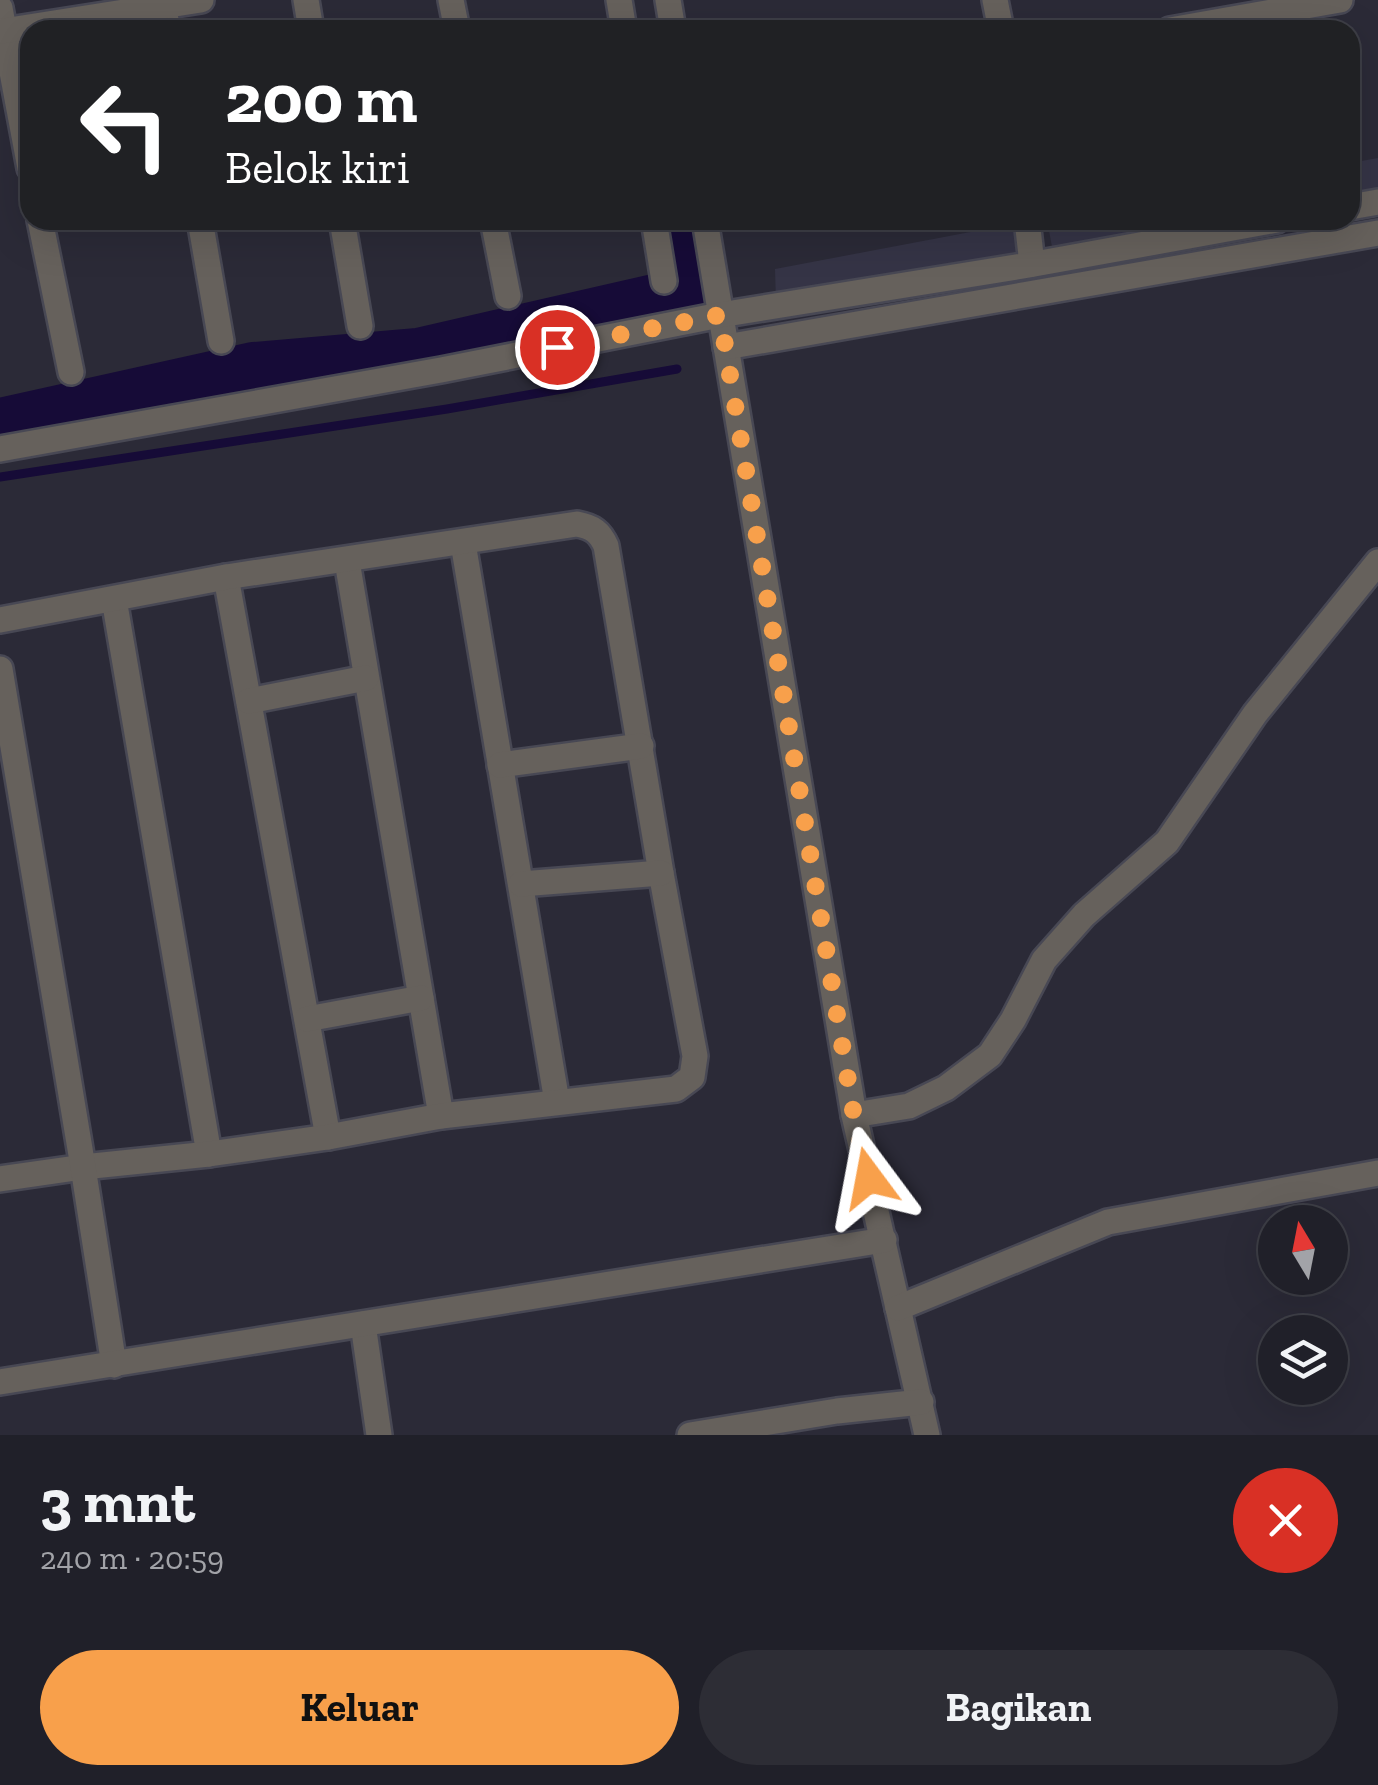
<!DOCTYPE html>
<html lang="id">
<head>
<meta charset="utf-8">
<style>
	:root { --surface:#202029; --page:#2d2d35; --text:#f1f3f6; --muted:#a2a3a8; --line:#3d3e46; --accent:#f8a04b }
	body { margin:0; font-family:"Zilla Slab",serif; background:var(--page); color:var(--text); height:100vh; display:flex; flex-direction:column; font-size:38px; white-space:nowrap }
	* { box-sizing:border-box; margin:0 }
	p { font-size:32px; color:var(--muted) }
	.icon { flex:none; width:55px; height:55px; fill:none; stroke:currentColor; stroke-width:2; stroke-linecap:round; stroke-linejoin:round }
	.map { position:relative; height:1435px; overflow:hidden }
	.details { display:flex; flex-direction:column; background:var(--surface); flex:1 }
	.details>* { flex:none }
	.top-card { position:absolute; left:20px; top:20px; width:1340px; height:210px; border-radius:30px; box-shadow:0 10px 40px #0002,0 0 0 2px var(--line); background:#202124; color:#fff; overflow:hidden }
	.needle { width:65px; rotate:350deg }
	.fabs { position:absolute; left:1258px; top:1205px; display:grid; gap:20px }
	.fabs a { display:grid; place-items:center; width:90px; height:90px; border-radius:50%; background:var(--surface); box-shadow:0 10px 40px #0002,0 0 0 2px var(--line); font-size:50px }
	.pin { position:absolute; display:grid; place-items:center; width:85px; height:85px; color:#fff; margin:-42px; border:5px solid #fff; border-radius:50%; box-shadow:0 2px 10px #0007 }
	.me { position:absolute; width:110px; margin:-55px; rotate:347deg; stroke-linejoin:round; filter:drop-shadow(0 0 8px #0008) }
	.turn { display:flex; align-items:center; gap:35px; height:210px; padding:0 40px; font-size:45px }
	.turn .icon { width:130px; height:130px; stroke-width:2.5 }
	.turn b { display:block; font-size:70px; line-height:85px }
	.round { display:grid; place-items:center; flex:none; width:105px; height:105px; border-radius:52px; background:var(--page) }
	.summary { display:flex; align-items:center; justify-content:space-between; height:170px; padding:0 40px }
	h1 { font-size:60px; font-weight:700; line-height:75px }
	.action { display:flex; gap:20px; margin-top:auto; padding:20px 40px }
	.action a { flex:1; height:115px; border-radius:60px; background:var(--accent); color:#111; font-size:40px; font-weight:700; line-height:115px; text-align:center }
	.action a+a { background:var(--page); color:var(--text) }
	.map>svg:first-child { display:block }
</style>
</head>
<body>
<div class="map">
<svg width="1378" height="1435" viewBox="0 0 1378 1435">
	<rect width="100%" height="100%" fill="#2b2a37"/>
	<!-- built -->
	<g fill="#353446">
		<path d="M1378,158V195L1350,200V163Z"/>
		<path d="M1047,220H1236L1053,252Z"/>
		<path d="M1023,222L1026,257L776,302L775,269Z"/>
	</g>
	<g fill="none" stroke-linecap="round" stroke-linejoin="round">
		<!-- stream -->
		<path stroke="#160b37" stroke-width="9" d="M0,477L447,409L677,369"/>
		<!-- river -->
		<path stroke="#160b37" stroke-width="52" d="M0,424L254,368L418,354L698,290L689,220"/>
		<defs>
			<g id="minor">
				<path d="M162,0L168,30"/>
				<path d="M306,0L311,30"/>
				<path d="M451,0L457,30"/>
				<path d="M619,0L624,30"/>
				<path d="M668,0L673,30"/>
				<path d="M995,0L1001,30"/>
				<path d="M0,8L30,168"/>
				<path d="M1170,30L1340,0"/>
				<path d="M3,31L201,0"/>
				<path d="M1350,207L1378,202"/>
				<path d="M40,220L71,372"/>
				<path d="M200,220L221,341"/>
				<path d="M342,220L360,326"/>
				<path d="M493,220L508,296"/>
				<path d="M654,220L664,281"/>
				<path d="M705,220L854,1115L927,1435"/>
				<path d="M1027,220L1032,264"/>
				<path d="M726,347L1378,233"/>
				<path d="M0,449L441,370L720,315L1029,265L1277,220"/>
				<path d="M463,543L557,1102"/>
				<path d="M347,561L441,1116"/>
				<path d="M226,577L328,1137"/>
				<path d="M114,599L209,1154"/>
				<path d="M0,620L226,577L577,524C593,527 600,532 606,546L661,873L695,1056L692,1077L676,1089L441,1116L328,1137L209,1154L83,1167L0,1179"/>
				<path d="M0,669L83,1167L114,1365"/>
				<path d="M249,701L366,678"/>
				<path d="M500,765L641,746"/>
				<path d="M521,884L661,873"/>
				<path d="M307,1019L421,998"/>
				<path d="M854,1115L909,1106L946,1088L990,1055L1013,1020L1044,960L1084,915L1167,842L1255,714L1378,562"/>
				<path d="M898,1308L1108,1222L1378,1173"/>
				<path d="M363,1324L379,1435"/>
				<path d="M0,1382L884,1240"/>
				<path d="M690,1435L837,1411L921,1402"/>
			</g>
		</defs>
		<!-- minor casing -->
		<use href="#minor" stroke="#484854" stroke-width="30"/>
		<!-- minor -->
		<use href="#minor" stroke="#66615c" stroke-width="25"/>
	</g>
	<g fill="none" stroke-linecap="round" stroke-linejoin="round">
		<!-- route -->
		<path stroke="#f8a04b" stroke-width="18" stroke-dasharray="0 32.4" d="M557,347L720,315L854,1116L869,1178"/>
	</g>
</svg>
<div class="fabs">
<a><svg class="needle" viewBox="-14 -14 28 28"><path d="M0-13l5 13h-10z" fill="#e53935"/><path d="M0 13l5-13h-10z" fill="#a2a3a8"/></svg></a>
<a><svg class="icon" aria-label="layers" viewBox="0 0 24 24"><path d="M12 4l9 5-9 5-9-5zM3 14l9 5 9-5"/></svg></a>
</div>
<div class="pin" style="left:557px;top:347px;background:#d93025"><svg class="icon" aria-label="arrive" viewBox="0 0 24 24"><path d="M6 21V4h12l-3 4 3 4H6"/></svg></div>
<svg class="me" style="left:869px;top:1178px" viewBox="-20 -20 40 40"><path d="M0-17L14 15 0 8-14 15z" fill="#f8a04b" stroke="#fff" stroke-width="4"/></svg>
<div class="top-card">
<div class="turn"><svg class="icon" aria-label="left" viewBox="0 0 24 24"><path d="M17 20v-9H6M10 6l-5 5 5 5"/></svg><div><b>200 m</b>Belok kiri</div></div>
</div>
</div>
<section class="details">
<div class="summary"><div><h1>3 mnt</h1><p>240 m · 20:59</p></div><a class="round" style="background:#d93025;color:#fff"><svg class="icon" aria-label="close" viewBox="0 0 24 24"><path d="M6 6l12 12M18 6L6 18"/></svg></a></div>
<div class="action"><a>Keluar</a><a>Bagikan</a></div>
</section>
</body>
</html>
